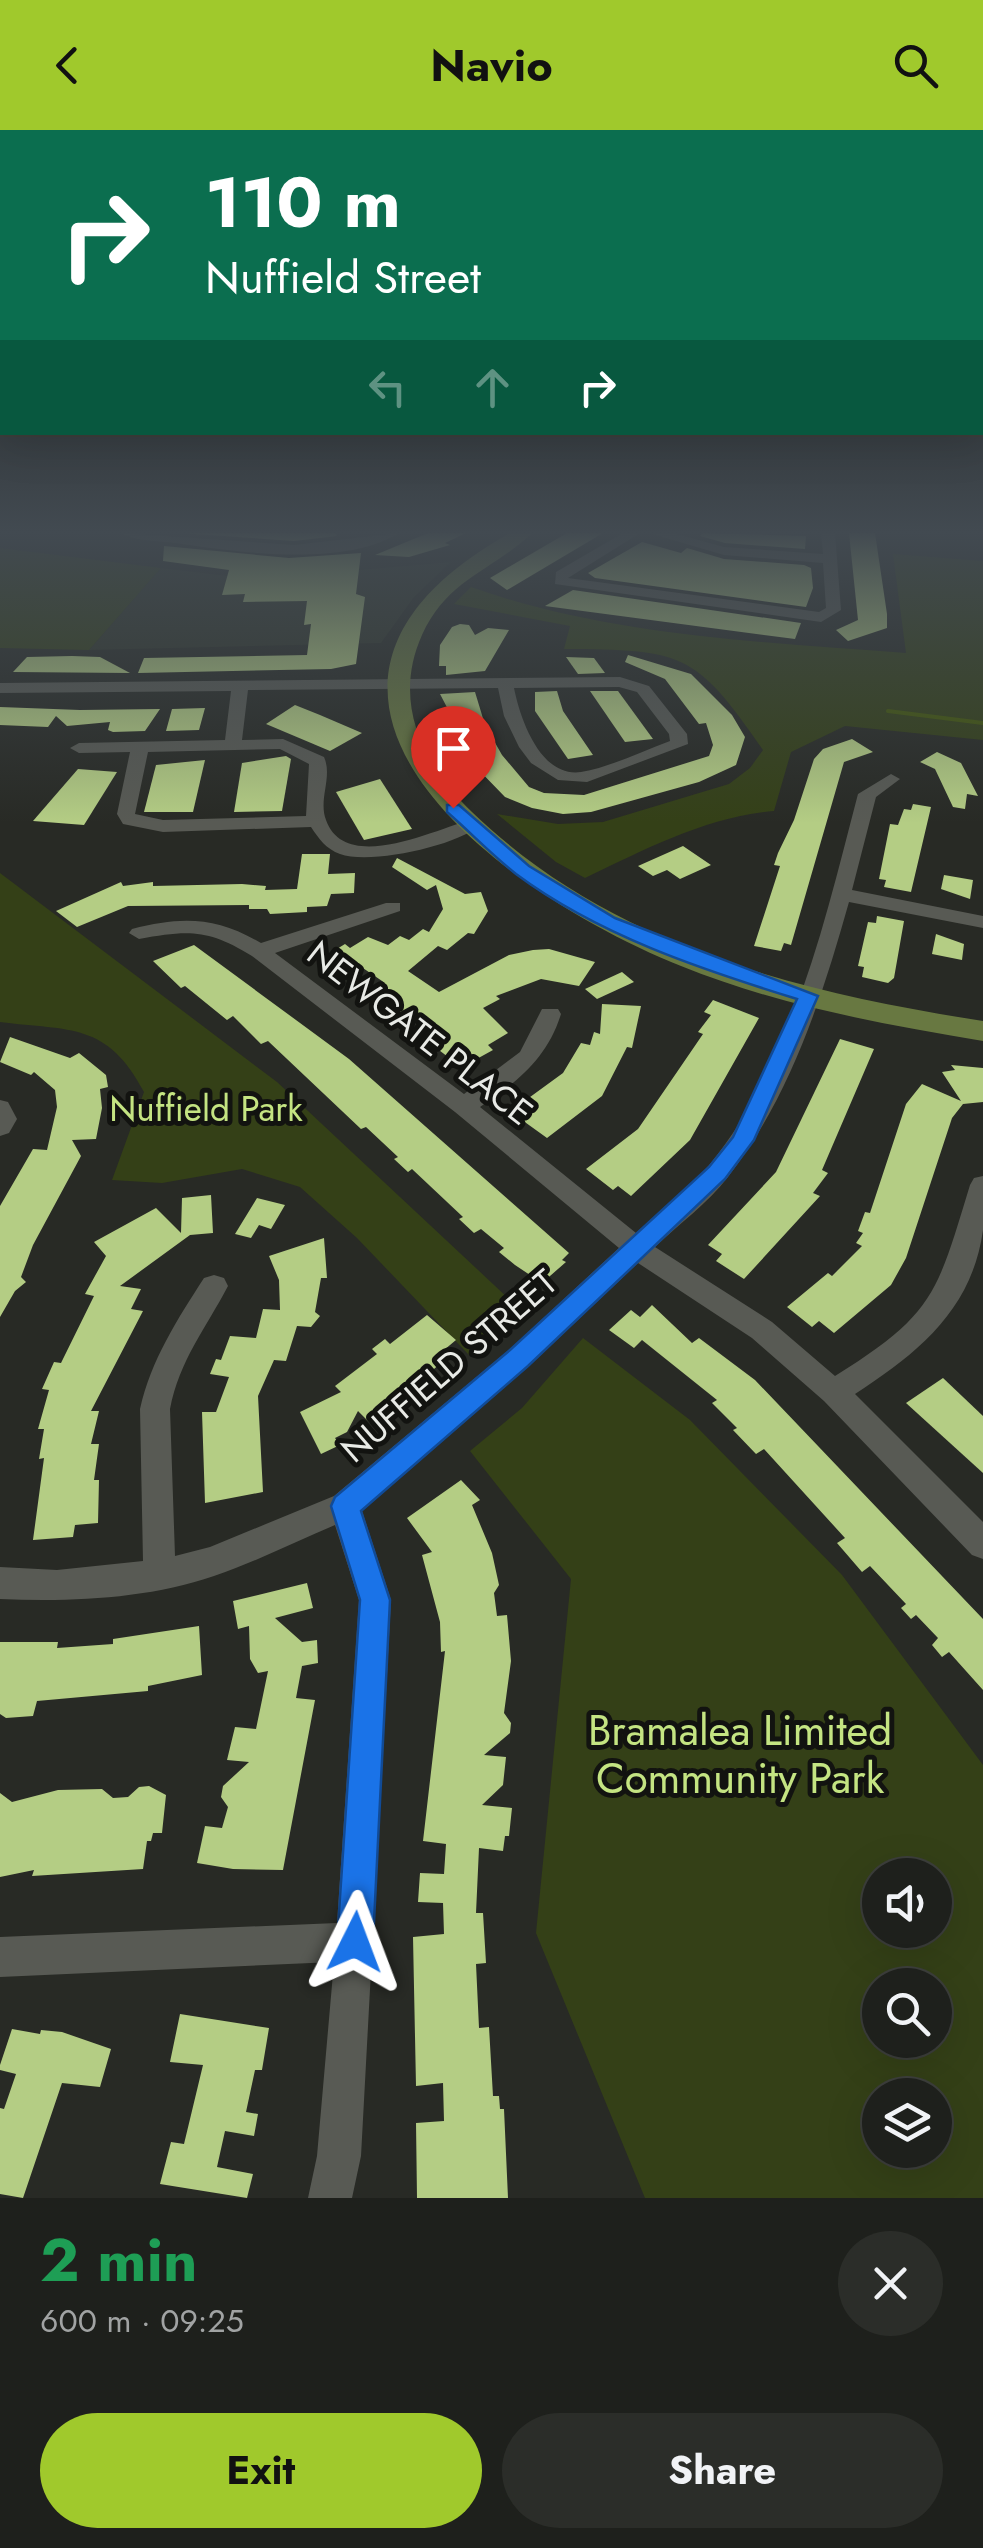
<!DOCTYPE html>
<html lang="en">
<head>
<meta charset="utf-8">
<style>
	:root { --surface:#1e201c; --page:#2b2d29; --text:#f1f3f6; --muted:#a1a3a3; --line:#3c3e3b; --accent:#a0c92c }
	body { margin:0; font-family:Jost,sans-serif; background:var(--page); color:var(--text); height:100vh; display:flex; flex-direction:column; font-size:38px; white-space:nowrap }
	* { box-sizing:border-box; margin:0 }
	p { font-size:32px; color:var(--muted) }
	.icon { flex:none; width:55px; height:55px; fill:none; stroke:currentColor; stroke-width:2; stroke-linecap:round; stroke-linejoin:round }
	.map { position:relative; height:2068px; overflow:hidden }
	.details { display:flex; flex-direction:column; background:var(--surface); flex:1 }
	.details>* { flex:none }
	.top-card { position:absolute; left:0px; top:0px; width:985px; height:305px; box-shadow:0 10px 40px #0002,0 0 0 2px var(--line); background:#0b6e4f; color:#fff; overflow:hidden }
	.tools { position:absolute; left:862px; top:1728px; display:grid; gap:20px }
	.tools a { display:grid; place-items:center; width:90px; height:90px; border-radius:50%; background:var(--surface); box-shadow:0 10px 40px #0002,0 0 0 2px var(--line); font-size:50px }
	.pin { position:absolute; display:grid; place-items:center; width:85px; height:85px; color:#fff; margin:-102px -42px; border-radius:50% 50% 50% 0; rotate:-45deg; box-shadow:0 0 10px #0007 }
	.pin .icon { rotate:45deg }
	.me { position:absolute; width:110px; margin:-55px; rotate:3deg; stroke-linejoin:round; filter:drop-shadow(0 0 8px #0008) }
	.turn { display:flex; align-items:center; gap:35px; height:210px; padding:0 40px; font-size:45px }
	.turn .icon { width:130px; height:130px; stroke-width:2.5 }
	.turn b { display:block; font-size:70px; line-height:85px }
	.lanes { display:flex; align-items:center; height:95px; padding:0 40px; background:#0003; justify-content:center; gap:50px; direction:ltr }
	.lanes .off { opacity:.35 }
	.round { display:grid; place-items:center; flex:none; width:105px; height:105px; border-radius:52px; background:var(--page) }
	.headline { display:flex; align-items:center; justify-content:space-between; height:170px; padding:0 40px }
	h1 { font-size:60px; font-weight:700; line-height:75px; color:#1e9e55 }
	.action { display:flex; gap:20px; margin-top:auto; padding:20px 40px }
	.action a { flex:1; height:115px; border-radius:60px; background:var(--accent); color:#111; font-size:40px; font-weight:700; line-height:115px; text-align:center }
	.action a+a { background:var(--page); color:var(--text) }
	header { display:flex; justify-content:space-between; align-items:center; height:130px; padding:0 40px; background:var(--accent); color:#111; font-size:45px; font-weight:700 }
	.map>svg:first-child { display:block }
</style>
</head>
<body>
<header><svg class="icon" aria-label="back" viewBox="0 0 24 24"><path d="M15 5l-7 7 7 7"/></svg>Navio<svg class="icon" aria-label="search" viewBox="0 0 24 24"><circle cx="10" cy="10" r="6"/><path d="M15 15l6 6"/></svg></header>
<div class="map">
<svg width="983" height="2068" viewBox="0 0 983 2068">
	<rect width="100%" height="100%" fill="#282a25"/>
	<!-- built -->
	<path fill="#30352a" d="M451,432L414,467L381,513L89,520L161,438L253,449Z"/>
	<!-- green -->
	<g fill="#344017" fill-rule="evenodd">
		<path d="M0,418L161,438L89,520L0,518Z"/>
		<path d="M893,424L983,431V610L845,596L791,622L774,681C706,687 646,719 585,748L556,732L497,684L558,694L603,692L729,654L750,638L763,620C695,521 682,520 564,519L570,496L454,474L471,457C608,506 762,512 906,523Z"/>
		<path d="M0,743L277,952L524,1183L469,1225L357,1108L300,1057L242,1039L162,1053L112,1050L144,962C107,892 71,901 0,892Z"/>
		<path d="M583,1208L690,1290L842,1445L983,1635V2068H645L536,1803L571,1449L470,1321L522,1278ZM880,1745H935V1800H880ZM880,1855H935V1910H880ZM880,1965H935V2020H880Z"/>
	</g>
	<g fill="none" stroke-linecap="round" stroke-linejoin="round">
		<!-- stream -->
		<path stroke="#44580b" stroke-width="4" d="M888,581L983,593"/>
	</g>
	<!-- building -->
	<g fill="#b4cd84">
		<path d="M179,403H336L337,406L294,411Z"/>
		<path d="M428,403H466L445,413L450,415L409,427L375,425Z"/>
		<path d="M567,403H603L507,460L490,448Z"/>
		<path d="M703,403L806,406L805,419L725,413L700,406Z"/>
		<path d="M849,403H875L887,484V498L848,511L836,500L858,490Z"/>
		<path d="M642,412L681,423L687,418L724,429L804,435L811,438L813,458L806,477L595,448L588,443Z"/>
		<path d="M164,416L289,428L361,423L356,464L365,467L356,534L331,539L138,543L144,528L307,525L311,494L304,495L307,471L243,472L245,464L222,465L229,440L163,431Z"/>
		<path d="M573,460L801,493L795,509L545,476Z"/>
		<path d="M460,494L469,495L475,505L488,498L509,500L485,541L446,545V536H439L440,515L452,497Z"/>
		<path d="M628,525L691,544L732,585L745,607L736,635L699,652L591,682L563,684L532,678L505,667L472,633H476L440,564L475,562L485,595L502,625L529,657L544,663L584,665L709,626L713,615L706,593L699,594L665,549L625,532Z"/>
		<path d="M72,526L100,527L130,543L13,542L27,527Z"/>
		<path d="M566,527L594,528L605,543L578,544Z"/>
		<path d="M557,561L563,581L593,625L568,629L535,581V562Z"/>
		<path d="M590,561H618L653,609L625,612Z"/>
		<path d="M295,575L320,585L362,603L330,621L266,594Z"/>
		<path d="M0,577L80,580L160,579L145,601L113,602L108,600L110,592L67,596L56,586L48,597L0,595Z"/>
		<path d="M205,578L199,600L166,601L172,579Z"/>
		<path d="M852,609L873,622L844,632L791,815L784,813L781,821L754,816L780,736L774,735L778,723L794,690L814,629L823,619Z"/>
		<path d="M937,622L961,633L978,666L967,664L965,679L953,677L935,639L920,632Z"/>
		<path d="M286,626L291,629L282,681L234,682L242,633Z"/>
		<path d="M205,630L193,682H144L156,635Z"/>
		<path d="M78,639L117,642L84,695L33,691Z"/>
		<path d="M380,649L412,699L364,710L336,662Z"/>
		<path d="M913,674L931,677L911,762L884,757L886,750L879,749L890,694L898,695L904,679L911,680Z"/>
		<path d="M683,716L711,735L680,749L667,740L653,746L638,736Z"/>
		<path d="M302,724H330L328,744L355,743L354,763L331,764L327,776L307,777V782L270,784L267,779H249V775L128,776L77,797L56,781L121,752L123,756L153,752V756L242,754L266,756L265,760L297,759Z"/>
		<path d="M397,728L465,764L481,762L488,781L474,804L468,803L447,820L438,816L408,841L439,862L509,825L533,820L549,819L595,832L579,856L541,849L496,866L500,869L483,878L508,903L488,915L493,920L464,936L452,930L431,914L439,910L372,861L385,853L357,834L337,845L324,836L330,833L322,828L345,814L350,818L368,807L388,815L400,806L409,810L423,799L429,802L443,779L436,755L427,760L392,737Z"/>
		<path d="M944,745L973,750L970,769L941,759Z"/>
		<path d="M877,786L904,791L894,848L888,853L862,847L864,837L858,836L868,792L876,793Z"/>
		<path d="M936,804L964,814L962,830L932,824Z"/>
		<path d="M194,815L349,929L569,1123L562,1130L566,1132L542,1153L515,1135L499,1122L504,1118L481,1099L474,1103L459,1089L463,1087L412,1039L408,1042L394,1029L398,1027L366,997L361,999L268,911L261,914L233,886L227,890L185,856L181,858L153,831Z"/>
		<path d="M622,842L634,852L597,869L585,859Z"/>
		<path d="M713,870L759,888L690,1010L631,1066L618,1056L613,1060L586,1039L638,999L703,904L698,902L711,885L704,882Z"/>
		<path d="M602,874L641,876L632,918L627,917L602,966L547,1008L522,990L527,986L515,978L563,943L581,913L590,915L594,902L600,904Z"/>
		<path d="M10,907L70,928L79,923L106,945L108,957L100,959L102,978L96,1009L72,1010L81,1026L33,1115L21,1147L26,1152L15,1161L0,1187V1076L33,1019L47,1020L57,977L55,960L34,942L31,945L0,932Z"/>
		<path d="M840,909L874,919L822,1040L828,1043L813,1063L820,1066L744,1149L716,1131L722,1124L708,1115L776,1042Z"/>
		<path d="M951,935L983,938V972L963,974L952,988L906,1128L891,1155L834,1203L819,1191L812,1197L787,1177L828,1143L832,1146L862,1116L856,1113L863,1103L858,1101L865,1082L870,1083L906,974L922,954L961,971L942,942L955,940Z"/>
		<path d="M211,1065L213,1103L190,1105L120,1156L141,1159L131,1179L143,1181L91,1281H99L91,1314H99L94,1350H99L98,1393L75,1395L73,1407L33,1410L44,1328L39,1329L44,1299H38L49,1260L42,1259L54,1232L61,1233L94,1166L85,1164L106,1126L94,1112L156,1078L181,1103L182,1068Z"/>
		<path d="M257,1068L285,1075L271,1099L259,1095L251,1108L235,1104Z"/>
		<path d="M324,1108L327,1148H321L315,1182L320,1186L311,1197L297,1196L286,1231L274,1230L258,1266L263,1362L205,1373L202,1282H216L229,1247L210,1244L216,1229L221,1230L230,1206L256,1208L263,1179L280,1180L279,1150L269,1126Z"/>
		<path d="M652,1175L692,1213L699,1208L755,1250L983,1489V1560L949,1522L942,1527L932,1515L938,1508L916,1485L911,1489L901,1478L906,1474L870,1436L862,1442L837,1413L845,1408L764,1319L756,1324L733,1300L737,1298L712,1273L717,1270L642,1210L634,1218L609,1200L631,1180L640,1187Z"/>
		<path d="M427,1185L456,1210L444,1220L450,1225L371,1294L358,1281L347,1302L335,1308L340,1315L321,1324L300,1282L341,1262L335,1256L377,1224L372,1219L385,1209L390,1214Z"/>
		<path d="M943,1248L983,1286V1343L906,1273Z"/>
		<path d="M461,1350L480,1370L472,1375L492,1423L499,1455L494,1463L497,1486L507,1485L511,1531L504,1583L511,1593L510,1603L484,1625L506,1627L503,1655L482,1675L512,1678L509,1706H505L503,1721L479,1718L476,1783H483L486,1833L476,1834L479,1898L489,1897L493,1966H499L500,1979H504L508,2068H417L416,1993L444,1991L443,1953L416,1956L413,1807L444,1804L443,1773L418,1772L420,1743L444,1744L446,1714L423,1711L445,1521L441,1522L440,1492L422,1425L432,1422L407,1388Z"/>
		<path d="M307,1453L313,1478L275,1488L302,1512L317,1510L318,1533L302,1536L296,1568L315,1570L283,1740L233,1739L197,1733L205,1696L222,1698L228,1677L221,1667L223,1656L249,1632L227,1630L235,1597L256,1599L268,1541L258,1543L250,1529L249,1496L238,1499L233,1471Z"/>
		<path d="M199,1496L202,1545L148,1556V1561L37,1571L33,1586L6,1588L0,1584V1512H58L57,1518L113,1514V1509Z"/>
		<path d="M149,1656L166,1665L162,1703H153L151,1711H147L143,1739L32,1746L34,1740L0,1747V1663L12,1672L58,1660L102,1659L113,1668L128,1667L139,1657Z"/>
		<path d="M180,1884L269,1898L262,1940H255L246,1982L258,1984L254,2006L225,2001L217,2037L253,2044L247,2068L160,2054L171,2012L184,2014L203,1935L170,1932Z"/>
		<path d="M12,1899L40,1904L41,1900L62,1902L111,1919L100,1957L62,1953L23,2068L0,2064V1978L4,1979L16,1944L0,1940V1935Z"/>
	</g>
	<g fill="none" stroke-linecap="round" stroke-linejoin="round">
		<!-- minor -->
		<g fill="#585a54" fill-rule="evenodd">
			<path d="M121,403L294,415L399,403C343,438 237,422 175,413C158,411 135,411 121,403Z"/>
			<path d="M623,403H640L568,448L819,482L826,478L823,433L724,425L649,403H673L724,417L823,424L821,403H835L841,480L821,492L555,454L556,442Z"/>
			<path d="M620,547L649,556L687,604L688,614L587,652L558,650L531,633L519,617L504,586L498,558L248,560L242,610L283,609L324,627C333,647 318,669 326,690C345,744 434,700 470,690L479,696C455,716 370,735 340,724C326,719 319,709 311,697L163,702L123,694L117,684L130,622L79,623L70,618L79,613L225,610L231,561L0,563V553ZM619,557L637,562L669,604L670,611C642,621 611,637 581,642C540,648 520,588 514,558ZM280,619L309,634L306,686L163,690L135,684L148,622Z"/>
			<path d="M891,644L900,649L876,667L852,760L983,786V798L849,772C822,868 790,967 728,1047C708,1073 679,1094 655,1117L772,1192L835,1246C935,1184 937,1163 970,1055L974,1048L983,1046C983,1063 983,1082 983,1100C972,1180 918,1223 855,1264L983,1392V1429L972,1425L824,1271L752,1208L638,1133L529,1236L362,1381L391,1470L361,2026L352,2068H308L317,2026L334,1832L0,1847V1807L337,1793L359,1470L335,1395C295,1412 255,1432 214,1446C147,1469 71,1472 0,1469V1437L57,1440L143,1431L140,1279C151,1230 177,1190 204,1148L214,1145L224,1148L228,1156C206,1198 179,1231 170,1279L175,1426L210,1417L334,1366L509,1220L619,1118L455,982L252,826C208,799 189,800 139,809L129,803L132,799C183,786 216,787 261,813L386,773H400V781L275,823L464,964L520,922L542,879H558L561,884C547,929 517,952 480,977L636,1103C660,1081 689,1059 710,1034C794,931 825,790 858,664Z"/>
			<path d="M0,970L8,972L17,989L9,1003L0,1006Z"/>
		</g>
		<!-- major -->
		<path fill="#687841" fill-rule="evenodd" d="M510,403H532C493,441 448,448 422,505C392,572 422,634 472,682C611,816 797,862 983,891V911C881,894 777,875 681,836C501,764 226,562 510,403Z"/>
	</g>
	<!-- sky -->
	<linearGradient id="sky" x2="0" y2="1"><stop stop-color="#161714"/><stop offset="0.58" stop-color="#424a51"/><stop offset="1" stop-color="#424a51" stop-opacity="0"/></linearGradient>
	<rect width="983" height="693" fill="url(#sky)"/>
	<!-- route -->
	<path fill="#1a73e8" stroke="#114b97" stroke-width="2.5" d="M447,675H459L529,736L615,788L818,866L754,1010L725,1049L528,1236L361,1381L390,1470L373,1812L368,1824L355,1829L343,1824L337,1812L360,1470L331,1376L335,1367L510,1220L709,1037L733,1007L797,869C700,839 598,805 516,744C492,725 470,702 447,682Z"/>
	<g text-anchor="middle" stroke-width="10" stroke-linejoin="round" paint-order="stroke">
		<!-- street labels -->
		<g font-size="35" fill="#e8eae6" stroke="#121310">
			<text transform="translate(420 903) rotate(38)" y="12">NEWGATE PLACE</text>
			<text transform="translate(449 1236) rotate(-41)" y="12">NUFFIELD STREET</text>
		</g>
		<!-- park labels -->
		<g font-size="35" fill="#c4e482" stroke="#121310">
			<text x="206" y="991">Nuffield Park</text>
		</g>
		<!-- near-park labels -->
		<g font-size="42" fill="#c4e482" stroke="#121310">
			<text x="740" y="1615">Bramalea Limited<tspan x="740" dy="48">Community Park</tspan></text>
		</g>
	</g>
</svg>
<div class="tools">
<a><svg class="icon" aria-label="sound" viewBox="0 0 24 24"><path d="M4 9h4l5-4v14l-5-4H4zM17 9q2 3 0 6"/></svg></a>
<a><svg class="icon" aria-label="search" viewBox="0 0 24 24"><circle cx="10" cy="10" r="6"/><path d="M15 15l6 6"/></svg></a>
<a><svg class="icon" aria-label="layers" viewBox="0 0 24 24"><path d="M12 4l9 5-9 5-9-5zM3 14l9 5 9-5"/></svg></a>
</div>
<div class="pin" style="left:453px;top:678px;background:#d93025"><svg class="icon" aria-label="arrive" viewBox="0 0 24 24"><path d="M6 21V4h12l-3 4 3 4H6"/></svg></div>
<svg class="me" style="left:355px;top:1812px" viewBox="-20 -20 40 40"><path d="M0-17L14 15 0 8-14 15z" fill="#1a73e8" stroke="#fff" stroke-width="4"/></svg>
<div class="top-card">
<div class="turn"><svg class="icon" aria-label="right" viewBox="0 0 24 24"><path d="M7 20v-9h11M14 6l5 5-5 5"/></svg><div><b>110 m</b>Nuffield Street</div></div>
<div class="lanes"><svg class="icon off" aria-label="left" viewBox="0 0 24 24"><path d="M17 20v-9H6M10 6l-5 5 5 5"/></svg><svg class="icon off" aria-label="ahead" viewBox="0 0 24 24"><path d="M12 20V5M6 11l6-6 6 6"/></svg><svg class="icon" aria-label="right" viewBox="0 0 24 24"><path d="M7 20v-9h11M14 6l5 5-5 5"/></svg></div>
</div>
</div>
<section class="details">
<div class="headline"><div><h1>2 min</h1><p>600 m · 09:25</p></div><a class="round"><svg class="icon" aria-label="close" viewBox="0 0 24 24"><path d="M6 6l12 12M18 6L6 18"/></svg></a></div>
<div class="action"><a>Exit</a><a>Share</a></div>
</section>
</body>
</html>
